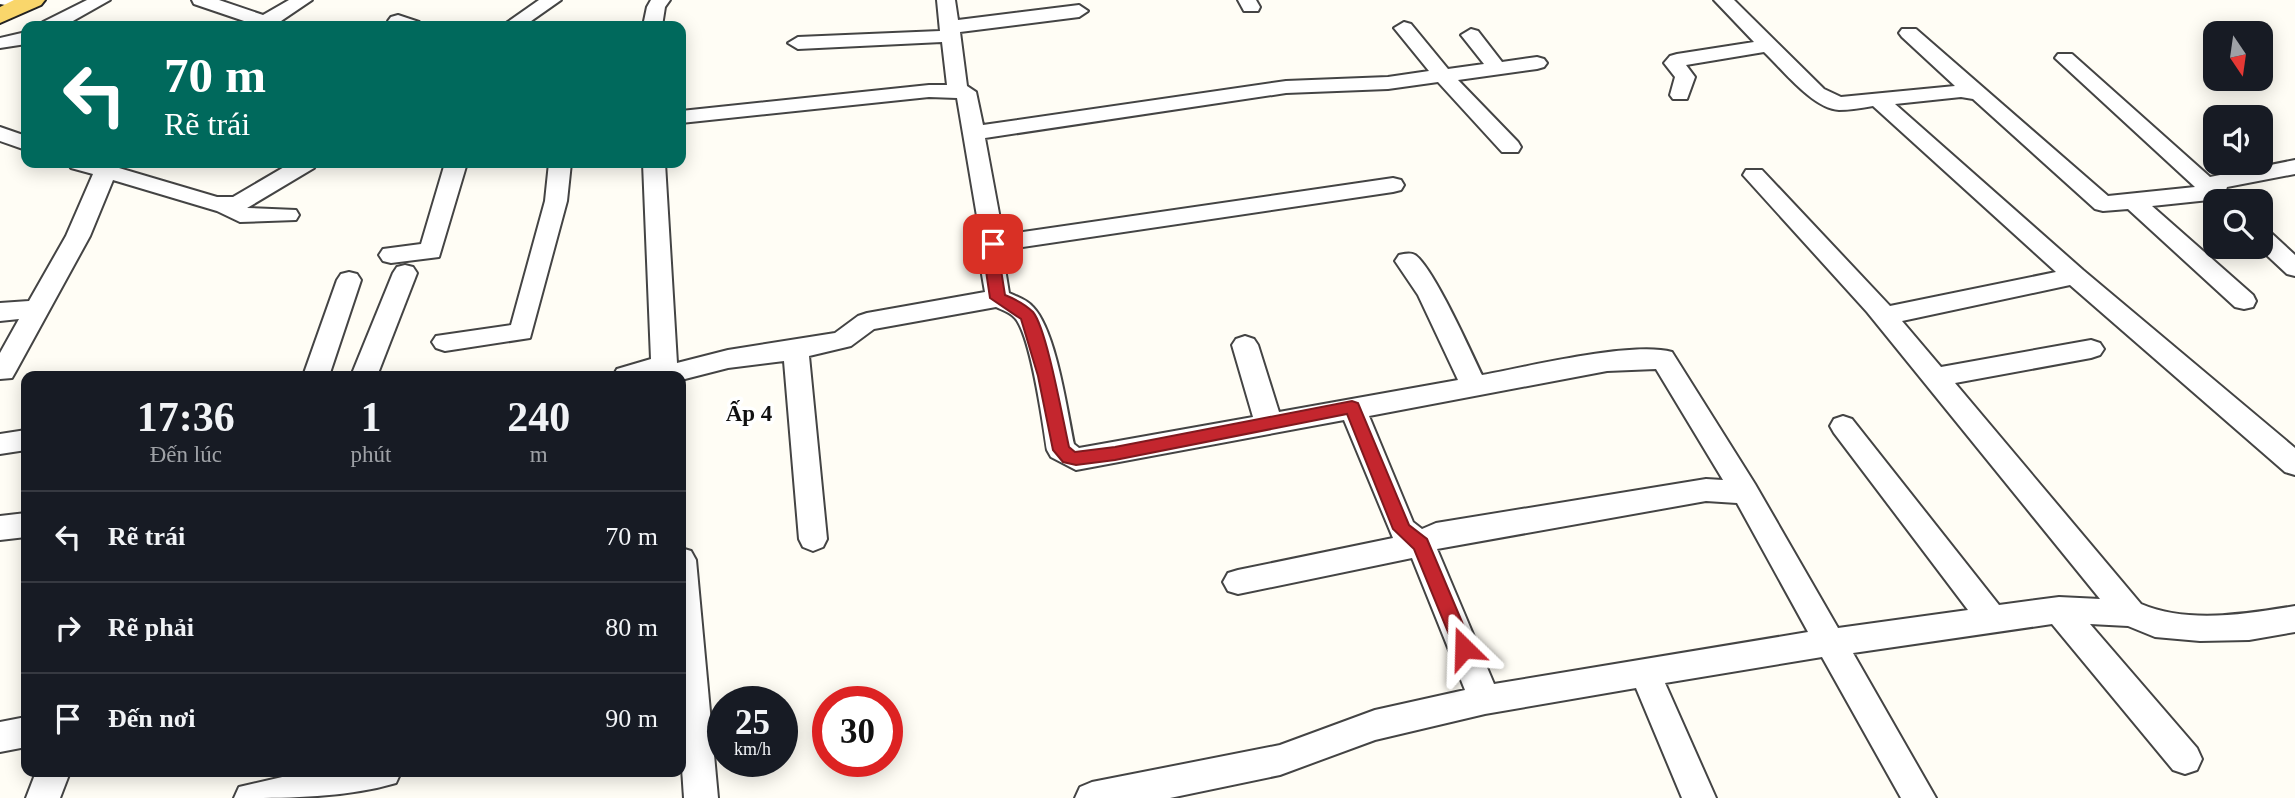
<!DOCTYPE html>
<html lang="vi">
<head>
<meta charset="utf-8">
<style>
	:root { --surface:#171b24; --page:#242831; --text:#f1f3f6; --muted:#9ea1a6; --line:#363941 }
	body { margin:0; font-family:"Times New Roman",serif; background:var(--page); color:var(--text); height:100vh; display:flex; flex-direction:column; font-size:26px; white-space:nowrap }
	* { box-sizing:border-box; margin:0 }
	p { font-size:23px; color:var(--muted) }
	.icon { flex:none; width:38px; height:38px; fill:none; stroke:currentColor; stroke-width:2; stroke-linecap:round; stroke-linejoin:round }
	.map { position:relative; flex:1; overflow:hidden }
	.side { position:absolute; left:21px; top:371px; width:665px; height:406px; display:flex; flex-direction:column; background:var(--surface); border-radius:14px; box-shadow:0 4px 18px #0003 }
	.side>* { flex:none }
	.guide { position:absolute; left:21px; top:21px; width:665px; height:147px; border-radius:14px; box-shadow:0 4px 18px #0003; background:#00695c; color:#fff; overflow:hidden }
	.needle { width:46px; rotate:167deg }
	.buttons { position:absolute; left:2203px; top:21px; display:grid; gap:14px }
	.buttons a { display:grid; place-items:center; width:70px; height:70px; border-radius:14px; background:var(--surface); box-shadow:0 4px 18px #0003; font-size:35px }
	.speed { position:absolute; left:707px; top:686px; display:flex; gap:14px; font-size:35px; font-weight:700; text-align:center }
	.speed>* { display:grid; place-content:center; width:91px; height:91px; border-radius:50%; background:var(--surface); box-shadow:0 4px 18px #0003; line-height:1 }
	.speed small { font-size:18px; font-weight:400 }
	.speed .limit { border:10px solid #d22; background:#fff; color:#111 }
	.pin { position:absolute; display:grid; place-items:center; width:60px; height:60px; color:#fff; margin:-30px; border-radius:14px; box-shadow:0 4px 10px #0006 }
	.me { position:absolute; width:77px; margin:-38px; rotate:338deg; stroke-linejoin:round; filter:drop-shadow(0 0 5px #0008) }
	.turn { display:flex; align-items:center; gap:24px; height:147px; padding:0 28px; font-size:32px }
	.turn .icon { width:91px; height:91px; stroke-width:2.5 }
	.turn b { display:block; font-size:49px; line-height:60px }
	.eta { display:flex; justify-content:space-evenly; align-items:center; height:119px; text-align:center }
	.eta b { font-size:42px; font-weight:600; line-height:49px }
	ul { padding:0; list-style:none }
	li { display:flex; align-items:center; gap:21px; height:91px; padding:0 28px; border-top:2px solid var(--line) }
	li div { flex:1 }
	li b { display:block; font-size:26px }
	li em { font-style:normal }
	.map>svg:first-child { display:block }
</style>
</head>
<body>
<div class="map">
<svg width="2295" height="798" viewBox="0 0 2295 798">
	<rect width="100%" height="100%" fill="#fffdf5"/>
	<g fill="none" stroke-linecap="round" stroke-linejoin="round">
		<defs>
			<g id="minor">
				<path d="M0,0H34L36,3L27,9L0,4Z"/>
				<path d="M87,0H110L64,26H40L43,22Z"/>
				<path d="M192,0H219L263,15L289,0H312L281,21L286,26H249L250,23L194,4Z"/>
				<path d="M539,0H561L524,26H502Z"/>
				<path d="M651,0H670L665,7L662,26H643L647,7Z"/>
				<path d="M937,0H955L958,20L1079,5L1088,11L1079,17L960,32L967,86L976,92L983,125L1286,81L1388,77L1429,71L1394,28L1404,22L1411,24L1448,69L1484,64L1461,35L1471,29L1478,31L1502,62L1537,57L1544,59L1547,63L1544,67L1537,69L1458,80L1518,142L1521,147L1518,152H1502L1438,82L1388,89L1286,93L985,138L1003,235L1393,178L1401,180L1404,185L1401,190L1393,192L1002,250L1009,293C1018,297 1027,300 1033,307C1056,331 1067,410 1074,444L1079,448L1253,417L1232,345L1236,339L1245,336L1254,339L1258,345L1279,412L1458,380L1418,295L1395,261L1399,255C1404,254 1410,252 1415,255C1433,267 1471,352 1482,375C1527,367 1632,341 1672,352L1755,484L1838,628L1968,610L1834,433L1830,426L1834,419L1843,416L1852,419L1999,605L2059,597L2100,599L1867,312L1743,175L1746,170H1762L1890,306L2056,272L1873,106C1862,108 1850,110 1839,110C1813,109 1782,69 1764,52L1686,65L1695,77L1687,99H1673L1670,95L1675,77L1664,63L1670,56L1677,54L1754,42L1714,0H1734L1824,89L1841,97L1955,86L1902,37L1899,33L1902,29H1916L2108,196L2195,187L2055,58L2058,54H2072L2210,177L2295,160V174L2227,187L2226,190L2235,201H2216V206L2209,200L2152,206L2253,295L2256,301L2253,307L2244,309L2235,307L2128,209L2103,211L2095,209L1973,99L1961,97L1895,104L2083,270L2295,448V475L2285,472L2070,285L1902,321L1941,367L2091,340L2100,343L2104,349L2100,355L2091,358L1955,383L2141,604C2188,624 2246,614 2295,606V632L2249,640L2200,641L2155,637L2128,626L2090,624L2197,748L2202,759L2197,770L2185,774L2173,770L2052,624L1853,653L1936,798H1901L1822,657L1665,683L1716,798H1682L1636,688L1485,714L1375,740L1280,775L1170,798H1075L1080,787L1092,782L1280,745L1375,710L1465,690L1412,558L1238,594L1228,591L1223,582L1228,573L1238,570L1393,538L1344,420L1076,470L1051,457L1047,450C1043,424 1031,335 1015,318C1010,312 1002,310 996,307L874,329L851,346L809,356L827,539L823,547L813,551L803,547L799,539L784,361L728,368L681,380V376H613L617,369L651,359L643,163H665L677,363L728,350L835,333L858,316L867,313L985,292L978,251L980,234L957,98L929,97L681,123V111L929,85H947L942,42L798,49L788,43L798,37L940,31ZM1656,369L1723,480L1706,479L1436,523L1422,529L1413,522L1369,416L1607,371ZM1706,501L1737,503L1808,632L1494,684L1437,549Z"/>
				<path d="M1238,0H1256L1260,7L1258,11H1244Z"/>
				<path d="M398,15L419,22L422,26L391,25L388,21L391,17Z"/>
				<path d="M26,32V44L0,48V38Z"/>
				<path d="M0,127L26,136V150L0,141Z"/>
				<path d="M68,163H102L217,197H233L291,163H317L314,168L247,208L296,210L299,215L296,220L240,222L217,211L113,180L90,236L16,371L12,378L0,379V353L19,319L0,321V303L29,301L66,236L93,174L71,168Z"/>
				<path d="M445,163H467L439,257L391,263L383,261L379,255L383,249L421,244Z"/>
				<path d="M549,163H571L567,201L530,338L445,351L436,348L432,342L436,336L511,325L545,201Z"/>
				<path d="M2261,228L2269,231L2295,255V276L2287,274L2258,247H2261Z"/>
				<path d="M405,265L413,267L417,273L377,376H351L393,273L397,267Z"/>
				<path d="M349,272L357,274L361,280L329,376H303L337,280L341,274Z"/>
				<path d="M26,430V450L0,454V434Z"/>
				<path d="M26,513V537L0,540V516Z"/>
				<path d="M681,548L691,551L696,560L718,798H684L681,753Z"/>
				<path d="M26,717V747L0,752V722Z"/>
				<path d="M36,772H70L60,798H26Z"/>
				<path d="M304,772H401L396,783C345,798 288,798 234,798L239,787Z"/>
			</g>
			<path id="major" d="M14,0H45L41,5L0,23V7Z"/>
		</defs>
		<!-- minor casing -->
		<use href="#minor" stroke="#444" stroke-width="4"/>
		<!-- major casing -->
		<use href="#major" stroke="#222" stroke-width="4"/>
		<!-- minor -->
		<use href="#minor" fill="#fff" fill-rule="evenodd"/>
		<!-- major -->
		<use href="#major" fill="#f9d66b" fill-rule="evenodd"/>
	</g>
	<!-- route -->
	<path fill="#c4262e" stroke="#7f191e" stroke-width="2" d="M993,239L1000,244L998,251L1005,295C1015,299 1025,304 1033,312C1047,329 1063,421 1069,447L1075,452L1115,447L1352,401L1358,403L1409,525L1427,539L1473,648L1470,654L1464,656L1457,654L1414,549L1393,529L1347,414L1115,460L1076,465L1063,462L1053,450L1038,376L1021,319L990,298L983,251L988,241Z"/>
	<g text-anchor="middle" stroke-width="7" stroke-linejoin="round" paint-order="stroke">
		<!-- neighbourhood labels -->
		<g font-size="23" font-weight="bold" fill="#111" stroke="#fff">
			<text x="749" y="421">Ấp 4</text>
		</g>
	</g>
</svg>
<div class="buttons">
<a><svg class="needle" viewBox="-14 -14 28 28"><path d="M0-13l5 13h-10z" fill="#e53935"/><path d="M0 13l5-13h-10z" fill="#9ea1a6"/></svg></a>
<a><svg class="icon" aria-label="sound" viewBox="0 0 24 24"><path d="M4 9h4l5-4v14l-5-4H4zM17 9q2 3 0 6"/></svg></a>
<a><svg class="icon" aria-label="search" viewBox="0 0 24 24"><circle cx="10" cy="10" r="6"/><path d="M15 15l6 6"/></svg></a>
</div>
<div class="speed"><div>25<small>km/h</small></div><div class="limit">30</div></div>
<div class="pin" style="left:993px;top:244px;background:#d93025"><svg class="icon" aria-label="arrive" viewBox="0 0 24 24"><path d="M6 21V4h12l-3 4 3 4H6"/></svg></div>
<svg class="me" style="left:1464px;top:648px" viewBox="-20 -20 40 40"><path d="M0-17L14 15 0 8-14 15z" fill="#c4262e" stroke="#fff" stroke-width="4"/></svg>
<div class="guide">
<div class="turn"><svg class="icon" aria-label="left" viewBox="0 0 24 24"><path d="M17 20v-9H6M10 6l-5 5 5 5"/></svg><div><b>70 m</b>Rẽ trái</div></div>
</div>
<section class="side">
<div class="eta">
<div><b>17:36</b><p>Đến lúc</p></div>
<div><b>1</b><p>phút</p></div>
<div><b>240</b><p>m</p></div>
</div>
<ul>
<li><svg class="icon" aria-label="left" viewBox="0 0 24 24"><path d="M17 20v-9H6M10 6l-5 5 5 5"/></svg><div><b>Rẽ trái</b></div><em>70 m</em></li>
<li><svg class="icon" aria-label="right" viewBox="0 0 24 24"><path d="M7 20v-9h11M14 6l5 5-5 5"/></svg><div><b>Rẽ phải</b></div><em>80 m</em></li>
<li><svg class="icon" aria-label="arrive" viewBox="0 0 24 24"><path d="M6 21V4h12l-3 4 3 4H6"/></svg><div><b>Đến nơi</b></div><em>90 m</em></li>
</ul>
</section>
</div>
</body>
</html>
